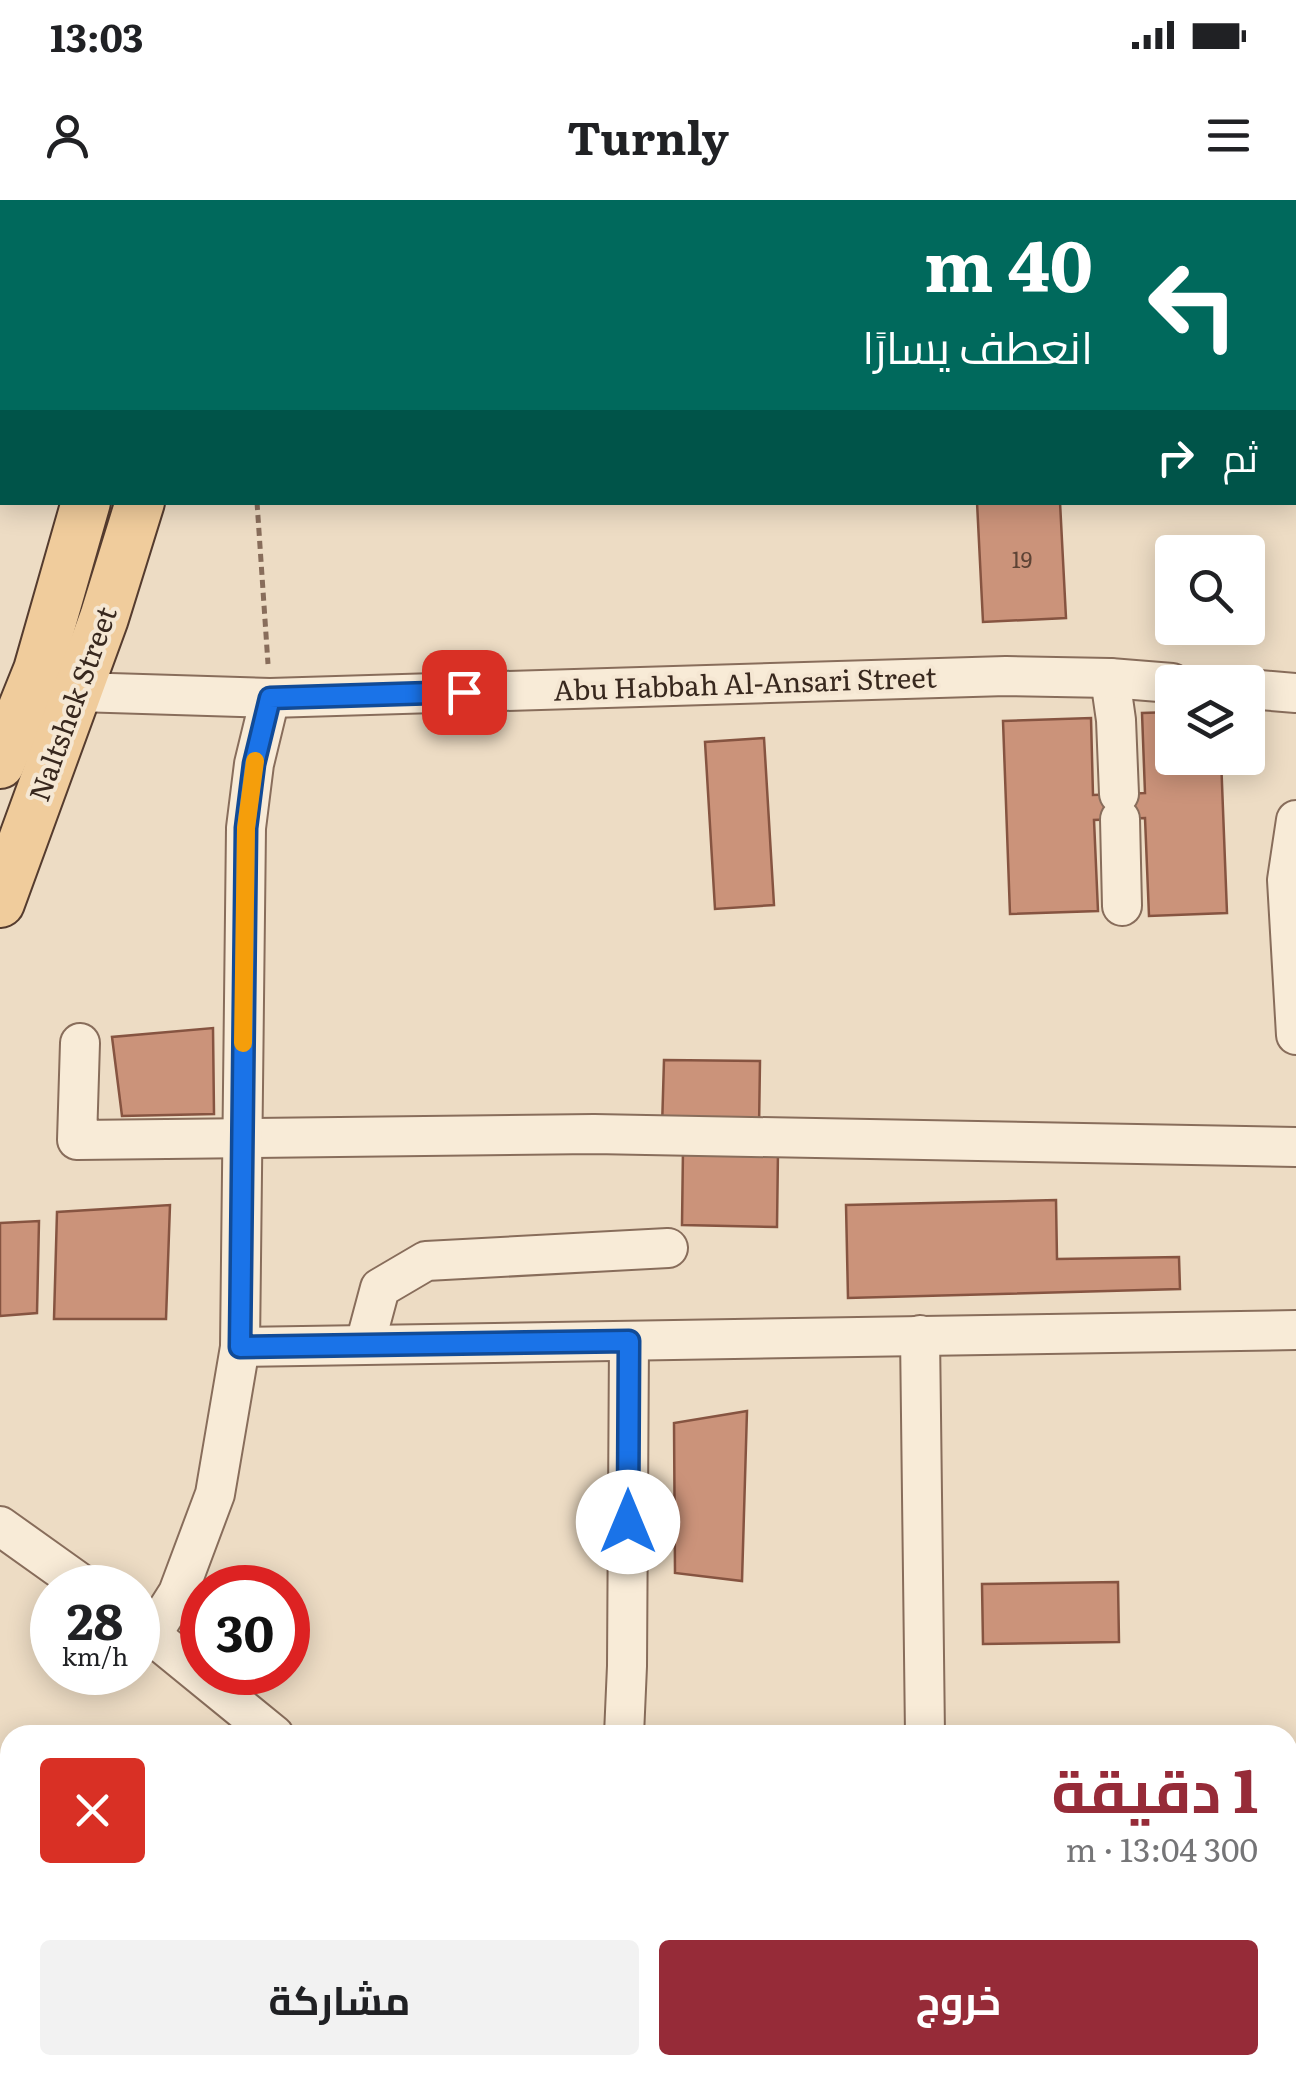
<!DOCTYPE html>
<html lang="ar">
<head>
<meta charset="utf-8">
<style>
	:root { --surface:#fff; --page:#f2f2f2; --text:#202124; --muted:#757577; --accent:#962b38 }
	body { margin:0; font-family:Literata,Cairo,serif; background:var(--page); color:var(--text); direction:rtl; height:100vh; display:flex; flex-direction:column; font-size:38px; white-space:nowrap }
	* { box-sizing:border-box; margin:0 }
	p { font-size:32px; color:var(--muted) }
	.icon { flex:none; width:55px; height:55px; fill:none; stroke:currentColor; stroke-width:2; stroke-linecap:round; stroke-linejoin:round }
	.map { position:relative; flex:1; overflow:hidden; direction:ltr }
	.details { position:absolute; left:0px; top:1525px; width:1298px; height:350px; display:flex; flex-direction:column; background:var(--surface); border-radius:30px 30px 0 0; box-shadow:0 5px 25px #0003; direction:rtl }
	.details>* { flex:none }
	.top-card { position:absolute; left:0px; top:0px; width:1298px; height:305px; box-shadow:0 5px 25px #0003; direction:rtl; background:#00695c; color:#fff; overflow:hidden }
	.fabs { position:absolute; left:1155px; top:335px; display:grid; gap:20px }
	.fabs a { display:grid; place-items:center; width:110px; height:110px; border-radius:10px; background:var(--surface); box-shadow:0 5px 25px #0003; font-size:50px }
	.speed { position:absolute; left:30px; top:1365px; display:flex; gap:20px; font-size:50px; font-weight:700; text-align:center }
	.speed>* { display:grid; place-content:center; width:130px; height:130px; border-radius:50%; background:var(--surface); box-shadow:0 5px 25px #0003; line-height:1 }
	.speed small { font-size:25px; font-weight:400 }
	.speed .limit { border:15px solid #d22; background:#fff; color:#111 }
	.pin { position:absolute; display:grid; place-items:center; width:85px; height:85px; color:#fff; margin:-42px; border-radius:20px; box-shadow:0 5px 15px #0006 }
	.me { position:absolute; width:110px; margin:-55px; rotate:0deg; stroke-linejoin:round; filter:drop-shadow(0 0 8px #0008) }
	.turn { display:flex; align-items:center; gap:35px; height:210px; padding:0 40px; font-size:45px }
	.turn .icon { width:130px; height:130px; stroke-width:2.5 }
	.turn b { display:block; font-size:70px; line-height:85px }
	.then { display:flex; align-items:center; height:95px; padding:0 40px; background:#0003; gap:20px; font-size:38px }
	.round { display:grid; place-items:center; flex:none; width:105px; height:105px; border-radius:10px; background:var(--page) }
	.head { display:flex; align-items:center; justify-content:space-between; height:170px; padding:0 40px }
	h1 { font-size:60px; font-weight:700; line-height:75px; color:var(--accent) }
	.button { display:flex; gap:20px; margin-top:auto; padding:20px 40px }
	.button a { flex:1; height:115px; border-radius:10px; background:var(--accent); color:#fff; font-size:40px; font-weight:700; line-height:115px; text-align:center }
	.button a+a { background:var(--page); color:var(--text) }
	.status { display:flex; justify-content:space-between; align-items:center; height:70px; padding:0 50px; background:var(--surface); direction:ltr }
	.status svg { height:28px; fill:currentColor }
	header { display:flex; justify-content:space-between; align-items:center; height:130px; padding:0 40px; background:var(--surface); font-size:45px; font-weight:700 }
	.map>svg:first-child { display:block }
</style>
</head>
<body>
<div class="status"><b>13:03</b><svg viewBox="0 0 49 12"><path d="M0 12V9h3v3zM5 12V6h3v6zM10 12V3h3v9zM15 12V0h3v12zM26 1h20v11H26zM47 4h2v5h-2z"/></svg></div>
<header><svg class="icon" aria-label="menu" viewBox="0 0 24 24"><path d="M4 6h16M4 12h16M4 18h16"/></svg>Turnly<svg class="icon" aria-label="person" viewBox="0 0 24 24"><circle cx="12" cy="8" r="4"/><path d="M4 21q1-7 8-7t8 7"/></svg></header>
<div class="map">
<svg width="1296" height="1875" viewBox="0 0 1296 1875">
	<rect width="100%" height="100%" fill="#eddcc4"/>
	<!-- building -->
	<g fill="#cb937a" stroke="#865441" stroke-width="2.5">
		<path d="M777,0H843L845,2H783Z"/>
		<path d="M977,302H1060L1066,418L983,422Z"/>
		<path d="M1172,512V558H1221L1227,713L1149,716L1145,618L1094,620L1098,711L1010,714L1003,521L1091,518L1093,595L1145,593L1142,513Z"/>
		<path d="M764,538L774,705L715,709L705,542Z"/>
		<path d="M213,828L214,914L122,916L112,837Z"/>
		<path d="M664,860L760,861L759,929L662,928Z"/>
		<path d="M683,949L778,951L777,1027L682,1025Z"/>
		<path d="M1056,1000L1057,1059L1179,1057L1180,1089L848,1098L846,1005Z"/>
		<path d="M170,1005L166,1119H54L57,1012Z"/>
		<path d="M39,1021L37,1113L0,1116V1023Z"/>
		<path d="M747,1211L742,1381L675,1373L674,1223Z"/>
		<path d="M1118,1382L1119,1442L983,1444L982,1384Z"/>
	</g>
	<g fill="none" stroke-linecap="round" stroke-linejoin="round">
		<defs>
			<g id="minor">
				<path d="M721,0L727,2"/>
				<path d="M677,2L678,0"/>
				<path d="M1295,110H1296"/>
				<path d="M1110,478L1116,520L1119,594"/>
				<path d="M1248,489L1296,493"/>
				<path d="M78,492L270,498L1006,476L1110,478L1172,483"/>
				<path d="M1120,619L1122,706"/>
				<path d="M1296,620L1287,680L1296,835"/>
				<path d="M80,843L77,940L594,934L1296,947"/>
				<path d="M920,1135L925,1535"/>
				<path d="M365,1144L380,1088L426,1061L668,1048"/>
				<path d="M240,1147L1296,1130"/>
				<path d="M0,1326L87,1388"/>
				<path d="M138,1424L274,1535"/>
				<path d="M152,1434L178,1393L215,1294L240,1147L246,628L254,564L270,498"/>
				<path d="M624,1535L627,1466L629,1141"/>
				<path d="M590,1865L597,1875"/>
				<path d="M930,1865L931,1875"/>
			</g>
			<g id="major">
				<path d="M142,2L143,0"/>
				<path d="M200,2L201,0"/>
				<path d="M0,564L38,470L86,302"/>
				<path d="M0,703L104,418L140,302"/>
			</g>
		</defs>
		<!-- minor casing -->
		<use href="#minor" stroke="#886d5b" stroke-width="42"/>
		<!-- major casing -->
		<use href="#major" stroke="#553c2f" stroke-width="52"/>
		<!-- path -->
		<path stroke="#886d5b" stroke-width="5" stroke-dasharray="8 5" stroke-linecap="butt" d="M257,302L268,464"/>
		<!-- minor -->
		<use href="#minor" stroke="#f8ebd7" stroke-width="38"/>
		<!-- major -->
		<use href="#major" stroke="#f0cc9c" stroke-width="48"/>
	</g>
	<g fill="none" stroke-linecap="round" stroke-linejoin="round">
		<defs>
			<path id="route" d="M464,492L270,498L254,564L246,628L240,1147L629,1141L628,1322"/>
		</defs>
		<!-- route casing -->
		<use href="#route" stroke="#114b97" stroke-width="25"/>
		<!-- route -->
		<use href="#route" stroke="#1a73e8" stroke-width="18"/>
		<!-- slow -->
		<path stroke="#f59e0b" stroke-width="18" d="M243,843L246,628L255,561"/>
	</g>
	<g text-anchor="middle" stroke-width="8" stroke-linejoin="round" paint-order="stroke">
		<!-- number labels -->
		<g font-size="22" fill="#5d4335">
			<text x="1022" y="368">19</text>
		</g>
		<!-- street labels -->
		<g font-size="28" fill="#38281e" stroke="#f5e7d3">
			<text transform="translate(745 484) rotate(-2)" y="10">Abu Habbah Al-Ansari Street</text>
			<text transform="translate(73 504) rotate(-70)" y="10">Naltshek Street</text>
		</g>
	</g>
</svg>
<div class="fabs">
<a><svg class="icon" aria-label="search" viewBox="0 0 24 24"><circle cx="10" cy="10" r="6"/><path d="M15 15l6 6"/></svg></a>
<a><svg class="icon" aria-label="layers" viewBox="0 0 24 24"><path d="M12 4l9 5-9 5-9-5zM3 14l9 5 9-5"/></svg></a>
</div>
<div class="speed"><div>28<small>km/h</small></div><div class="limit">30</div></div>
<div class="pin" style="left:464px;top:492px;background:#d93025"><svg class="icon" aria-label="arrive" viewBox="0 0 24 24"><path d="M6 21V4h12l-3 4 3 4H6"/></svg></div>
<svg class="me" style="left:628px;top:1322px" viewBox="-20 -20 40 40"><circle r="19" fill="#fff"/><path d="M0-13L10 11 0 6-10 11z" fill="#1a73e8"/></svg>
<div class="top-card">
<div class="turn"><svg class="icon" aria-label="left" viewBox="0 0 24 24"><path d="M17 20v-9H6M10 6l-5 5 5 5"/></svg><div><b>40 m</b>انعطف يسارًا</div></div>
<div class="then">ثم<svg class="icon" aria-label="right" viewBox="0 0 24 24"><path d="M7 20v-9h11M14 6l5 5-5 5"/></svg></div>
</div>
<section class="details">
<div class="head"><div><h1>1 دقيقة</h1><p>300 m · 13:04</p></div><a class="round" style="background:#d93025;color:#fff"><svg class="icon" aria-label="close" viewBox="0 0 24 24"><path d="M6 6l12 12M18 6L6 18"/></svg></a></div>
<div class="button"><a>خروج</a><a>مشاركة</a></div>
</section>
</div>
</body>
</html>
